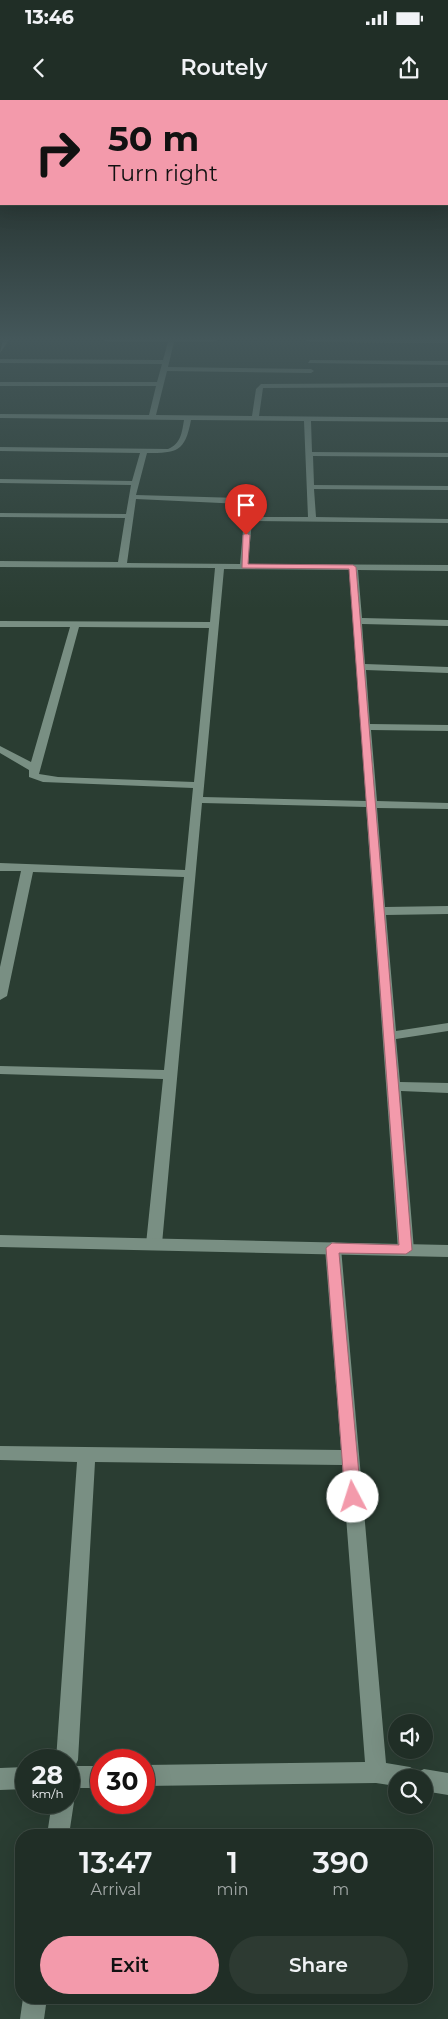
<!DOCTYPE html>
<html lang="en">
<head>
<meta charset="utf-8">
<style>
	:root { --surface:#202e26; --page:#2d3a32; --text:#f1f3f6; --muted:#a2a8a7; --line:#3d4a43; --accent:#f39aab }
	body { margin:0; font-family:Montserrat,sans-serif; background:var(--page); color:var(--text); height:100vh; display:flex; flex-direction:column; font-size:19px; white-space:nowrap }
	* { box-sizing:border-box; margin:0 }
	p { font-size:16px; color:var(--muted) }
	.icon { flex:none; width:28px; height:28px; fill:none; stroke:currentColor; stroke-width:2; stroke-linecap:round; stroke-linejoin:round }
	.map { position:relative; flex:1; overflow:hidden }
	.side { position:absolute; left:15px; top:1729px; width:418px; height:175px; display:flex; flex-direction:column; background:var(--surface); border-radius:20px; box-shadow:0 5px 20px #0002,0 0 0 1px var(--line) }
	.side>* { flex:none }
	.guide { position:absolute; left:0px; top:0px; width:449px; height:105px; box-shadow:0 5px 20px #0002,0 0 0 1px var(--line); background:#f39aab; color:#111; overflow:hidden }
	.buttons { position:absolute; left:388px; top:1614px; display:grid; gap:10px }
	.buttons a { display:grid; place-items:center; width:45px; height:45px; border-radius:50%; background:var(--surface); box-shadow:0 5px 20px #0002,0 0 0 1px var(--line); font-size:25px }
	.speed { position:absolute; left:15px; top:1649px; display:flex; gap:10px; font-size:25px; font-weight:700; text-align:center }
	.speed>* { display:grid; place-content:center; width:65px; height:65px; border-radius:50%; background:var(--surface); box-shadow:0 5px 20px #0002,0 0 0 1px var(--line); line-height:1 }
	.speed small { font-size:12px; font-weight:400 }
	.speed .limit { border:8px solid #d22; background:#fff; color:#111 }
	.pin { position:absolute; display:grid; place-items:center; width:42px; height:42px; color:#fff; margin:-51px -21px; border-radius:50% 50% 50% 0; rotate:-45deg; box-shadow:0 0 5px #0007 }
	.pin .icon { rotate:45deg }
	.me { position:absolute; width:55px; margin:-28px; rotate:355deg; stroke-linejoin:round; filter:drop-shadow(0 0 4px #0008) }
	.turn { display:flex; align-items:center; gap:18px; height:105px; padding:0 25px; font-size:22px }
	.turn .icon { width:65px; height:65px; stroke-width:2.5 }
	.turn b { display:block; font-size:35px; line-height:42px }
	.eta { display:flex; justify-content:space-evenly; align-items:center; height:85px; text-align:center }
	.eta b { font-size:30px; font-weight:600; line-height:35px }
	.cta { display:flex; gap:10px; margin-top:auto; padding:10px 25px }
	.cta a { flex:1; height:58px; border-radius:30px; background:var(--accent); color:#111; font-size:20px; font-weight:600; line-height:58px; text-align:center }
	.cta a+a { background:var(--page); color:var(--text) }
	.status { display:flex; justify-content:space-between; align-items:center; height:35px; padding:0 25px; background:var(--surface); direction:ltr }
	.status svg { height:14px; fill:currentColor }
	header { display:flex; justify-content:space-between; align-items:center; height:65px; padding:0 25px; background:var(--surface); font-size:22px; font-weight:600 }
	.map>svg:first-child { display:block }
</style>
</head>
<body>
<div class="status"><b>13:46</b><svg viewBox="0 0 49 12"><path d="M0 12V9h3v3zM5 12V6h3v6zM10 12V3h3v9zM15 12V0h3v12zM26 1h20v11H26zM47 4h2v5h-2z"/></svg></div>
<header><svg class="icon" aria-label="back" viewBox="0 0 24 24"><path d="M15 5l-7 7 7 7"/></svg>Routely<svg class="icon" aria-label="share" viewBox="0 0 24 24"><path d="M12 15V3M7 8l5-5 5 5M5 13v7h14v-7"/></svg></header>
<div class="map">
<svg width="448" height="1919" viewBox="0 0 448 1919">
	<rect width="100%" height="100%" fill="#2a3d32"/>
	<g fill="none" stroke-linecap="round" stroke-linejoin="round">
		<!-- minor -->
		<g fill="#798f83" fill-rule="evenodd">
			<path d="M3,240H9L0,253Z"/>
			<path d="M104,240H217L214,242H174L168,267L311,269L314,271L311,273L167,271L156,315L252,316L256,289L261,284L448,283V287L263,288L259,316L448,318V322L311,321L312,352L448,353V357L313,356L314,385L448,386V390L314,389L316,417L448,419V423L252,421L248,464L448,465V471L358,470L362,518L448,520V526L362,524L365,564L448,567V573L366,570L370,624L448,625V631L371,630L377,701L448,703V709L377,708L385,807L448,806V814L386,815L396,931L448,923V931L396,939L400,982L448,983V993L401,991L414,1150L412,1154H400L398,1150L366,707L202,703L162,1144L160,1148H148L146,1144L163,979L0,974V966L164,970L184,777L33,772L7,896L0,900V867L21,771H0V763L185,770L193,688L43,682L29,677V670L0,653V646L31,662L70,527H0V521L210,522L215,468L0,467V461L118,462L125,418L0,417V413L126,414L131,385L0,383V379L132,381L140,353L0,351V347L168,349C181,344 182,332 184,320L0,318V314L149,315L156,286H0V282H157L162,264L0,263V259L163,260L168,242H107ZM191,320L304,321L308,417H252L250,403L239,398L136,395L147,353C177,353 185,352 191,320ZM136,399L242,404L244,419L240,464L127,463ZM224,469L349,470L366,701L203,697ZM79,527L209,528L194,682L58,677L39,674Z"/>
			<path d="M306,240H448V243L309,242Z"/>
			<path d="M310,260L448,261V265L308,263Z"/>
			<path d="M333,1142L339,1144L341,1148L386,1663L410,1667L418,1672L424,1669L448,1673V1695L424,1691V1678H396V1686L376,1683L144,1686V1665L365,1662L342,1365L95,1362L78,1660L75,1666H101V1688H69V1660H56L77,1362L0,1360V1346L341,1350L325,1148L327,1144Z"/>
			<path d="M26,1667V1689L0,1690V1668Z"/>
			<path d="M69,1694L74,1702L69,1735H47L52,1702H69Z"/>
			<path d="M23,1898H47L44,1919H20Z"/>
		</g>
		<!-- tertiary -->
		<path fill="#798f83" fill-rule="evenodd" d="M0,1135L448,1145V1157L0,1147Z"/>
	</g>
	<!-- sky -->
	<linearGradient id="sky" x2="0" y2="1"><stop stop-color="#17221c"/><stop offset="0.47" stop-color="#44575a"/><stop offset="1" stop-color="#44575a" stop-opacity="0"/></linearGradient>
	<rect width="448" height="509" fill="url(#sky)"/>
	<!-- route -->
	<path fill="#f39aab" stroke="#9e646f" d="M246,433L250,435L248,464L353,465L356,467L412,1150L406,1154L339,1153L361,1397L358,1402L353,1404L348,1402L345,1397L326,1148L332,1143L399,1145L349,469L242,468L243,435Z"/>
</svg>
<div class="buttons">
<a><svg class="icon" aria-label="sound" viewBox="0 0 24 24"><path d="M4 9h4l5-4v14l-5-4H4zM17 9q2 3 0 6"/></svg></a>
<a><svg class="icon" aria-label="search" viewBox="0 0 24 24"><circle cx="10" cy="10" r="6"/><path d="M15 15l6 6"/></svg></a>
</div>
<div class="speed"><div>28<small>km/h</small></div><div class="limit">30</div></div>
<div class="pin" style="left:246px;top:435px;background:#d93025"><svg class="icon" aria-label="arrive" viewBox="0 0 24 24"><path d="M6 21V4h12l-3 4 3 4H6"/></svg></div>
<svg class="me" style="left:353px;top:1397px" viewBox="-20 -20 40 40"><circle r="19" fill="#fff"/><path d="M0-13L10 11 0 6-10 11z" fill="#f39aab"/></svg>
<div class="guide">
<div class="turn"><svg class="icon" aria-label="right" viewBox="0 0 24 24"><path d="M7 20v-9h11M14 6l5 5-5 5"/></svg><div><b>50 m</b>Turn right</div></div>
</div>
<section class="side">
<div class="eta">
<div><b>13:47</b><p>Arrival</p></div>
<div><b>1</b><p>min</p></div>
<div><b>390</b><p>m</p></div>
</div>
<div class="cta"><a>Exit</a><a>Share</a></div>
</section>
</div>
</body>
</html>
